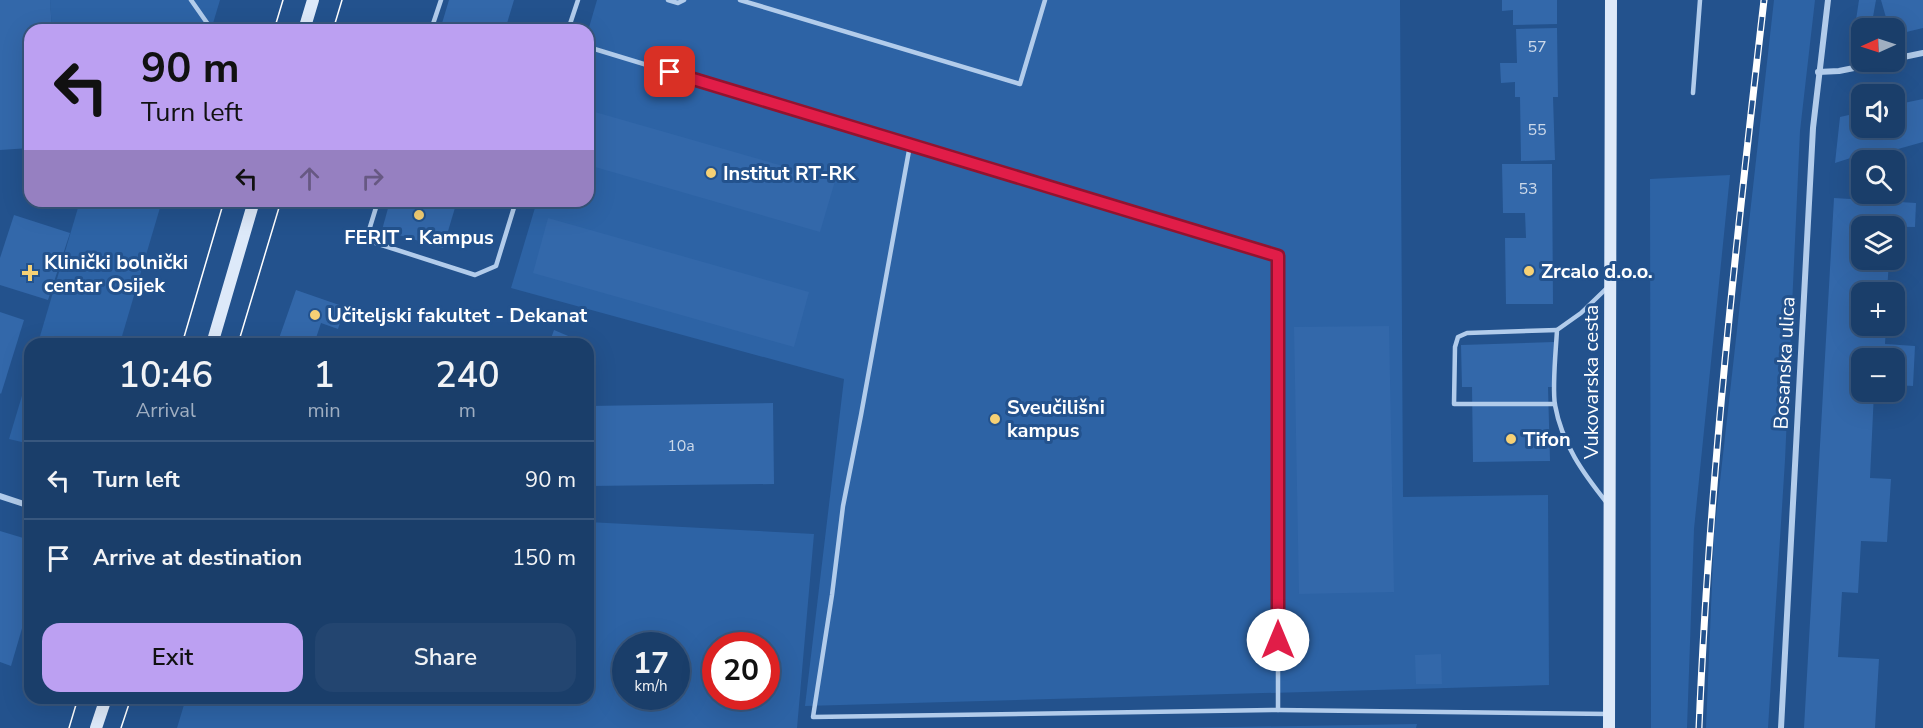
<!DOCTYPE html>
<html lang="en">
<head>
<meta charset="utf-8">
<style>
	:root { --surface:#1a3e6a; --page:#234570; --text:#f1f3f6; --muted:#9faec1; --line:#38577e; --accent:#bca0f2 }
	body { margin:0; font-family:"Nunito Sans",sans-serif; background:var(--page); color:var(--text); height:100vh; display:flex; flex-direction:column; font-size:22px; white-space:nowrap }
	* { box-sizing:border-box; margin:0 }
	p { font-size:20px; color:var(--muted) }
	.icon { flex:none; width:33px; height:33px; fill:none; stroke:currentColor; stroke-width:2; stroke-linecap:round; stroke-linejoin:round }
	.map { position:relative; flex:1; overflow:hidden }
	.drawer { position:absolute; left:24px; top:338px; width:570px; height:366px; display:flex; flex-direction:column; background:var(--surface); border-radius:18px; box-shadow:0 6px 24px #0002,0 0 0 2px var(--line) }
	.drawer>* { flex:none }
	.banner { position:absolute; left:24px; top:24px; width:570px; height:183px; border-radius:18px; box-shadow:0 6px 24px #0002,0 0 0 2px var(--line); background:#bca0f2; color:#111; overflow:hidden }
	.needle { width:39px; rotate:267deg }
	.buttons { position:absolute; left:1851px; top:18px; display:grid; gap:12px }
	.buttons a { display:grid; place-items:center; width:54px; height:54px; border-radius:12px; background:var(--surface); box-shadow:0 6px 24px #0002,0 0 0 2px var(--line); font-size:30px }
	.speed { position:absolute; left:612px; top:632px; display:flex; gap:12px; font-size:30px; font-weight:700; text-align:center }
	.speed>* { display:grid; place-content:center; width:78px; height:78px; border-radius:50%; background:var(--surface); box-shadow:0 6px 24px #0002,0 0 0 2px var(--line); line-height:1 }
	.speed small { font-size:15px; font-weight:400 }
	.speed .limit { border:9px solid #d22; background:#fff; color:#111 }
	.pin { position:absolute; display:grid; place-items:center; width:51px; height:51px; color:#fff; margin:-26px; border-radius:12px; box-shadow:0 3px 9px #0006 }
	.me { position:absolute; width:66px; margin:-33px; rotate:0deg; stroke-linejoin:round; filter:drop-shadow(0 0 4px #0008) }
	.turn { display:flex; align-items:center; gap:21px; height:126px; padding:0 18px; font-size:27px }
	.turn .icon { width:78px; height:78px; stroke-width:2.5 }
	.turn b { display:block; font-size:42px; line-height:51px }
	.lanes { display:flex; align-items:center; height:57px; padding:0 18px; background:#0003; justify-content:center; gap:30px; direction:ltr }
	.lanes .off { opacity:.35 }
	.eta { display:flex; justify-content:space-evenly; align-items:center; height:102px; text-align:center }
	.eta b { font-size:36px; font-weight:600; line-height:42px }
	.primary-button { display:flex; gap:12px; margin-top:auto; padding:12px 18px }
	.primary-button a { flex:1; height:69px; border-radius:18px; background:var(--accent); color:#111; font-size:24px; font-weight:600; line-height:69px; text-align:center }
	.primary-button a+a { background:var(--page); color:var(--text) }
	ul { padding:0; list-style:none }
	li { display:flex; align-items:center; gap:18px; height:78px; padding:0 18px; border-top:2px solid var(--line) }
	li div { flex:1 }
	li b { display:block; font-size:22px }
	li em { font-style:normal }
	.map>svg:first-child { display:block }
</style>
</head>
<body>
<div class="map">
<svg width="1923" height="728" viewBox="0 0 1923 728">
	<rect width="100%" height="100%" fill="#23528d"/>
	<!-- green -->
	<g fill="#2d63a5" fill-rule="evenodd">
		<path d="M50,0H220L211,30H52Z"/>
		<path d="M597,0H1400L1403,497L1548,495L1549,685L805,706L844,379L511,288L537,201H588V31Z"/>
		<path d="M1774,0H1815L1800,131L1785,460L1768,728H1706L1714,535Z"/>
		<path d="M1730,175L1694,529L1687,728H1651L1650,179Z"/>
		<path d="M80,201H162L120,343H38Z"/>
		<path d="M30,369V444L9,439Z"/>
		<path d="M588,522L814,534L797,728H177L186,698H588ZM626,645H676V696H626ZM716,645H766V696H716Z"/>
		<path d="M1417,724L1416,728H1172Z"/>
	</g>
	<!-- building -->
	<g fill="#3368aa">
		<path d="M0,0H50L52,30H30V148L0,150Z"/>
		<path d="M449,0H514L505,30H440Z"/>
		<path d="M1502,0H1557V24L1513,25V10L1502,11Z"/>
		<path d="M1859,0H1876L1871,28H1862V42L1853,40Z"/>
		<path d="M1881,0H1923V28L1894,35V28H1889Z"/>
		<path d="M1557,28L1558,97H1553L1555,160L1521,161L1520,97H1515V82L1501,83L1500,63H1517L1516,29Z"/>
		<path d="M1923,99V142L1898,149L1899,159L1864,160L1863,154L1835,163L1840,117L1862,112V128H1894V105Z"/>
		<path d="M588,110L835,181L820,232L588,165Z"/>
		<path d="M1502,164H1552L1553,304H1506L1505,238H1526L1525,213H1503Z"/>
		<path d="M1834,198L1916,203L1915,227L1862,226V260H1889L1887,292H1862V326H1886L1885,344L1915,346L1913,386L1894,385V358H1862V392H1874L1870,478L1891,479L1887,542L1861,541L1858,593L1842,592L1838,657L1879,659L1875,728H1804Z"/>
		<path d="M390,201H457L443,248L382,230Z"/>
		<path d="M14,215L70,233L48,300L0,285V258Z"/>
		<path d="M548,218L809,292L794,347L533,273Z"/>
		<path d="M296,290L345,307L338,329L321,323L314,344H277Z"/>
		<path d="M0,312L24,320L1,394L0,393Z"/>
		<path d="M1389,326L1394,592L1299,594L1294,327Z"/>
		<path d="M554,330L580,341L579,344H549Z"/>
		<path d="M1554,342L1555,387H1548L1550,461L1473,462L1472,387H1462L1461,345Z"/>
		<path d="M773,403L774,484L588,486V406Z"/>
		<path d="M0,531L30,540V601L11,666L0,662Z"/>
		<path d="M1441,654L1442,684H1416L1415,655Z"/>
	</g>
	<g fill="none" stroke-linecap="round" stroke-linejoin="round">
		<!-- service -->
		<g stroke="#b2cceb" stroke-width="4.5">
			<path d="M191,0L212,30"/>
			<path d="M668,0L678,3L684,0"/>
			<path d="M740,0L1020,84L1045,0"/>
			<path d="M431,30L441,0"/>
			<path d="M568,30L578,0"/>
			<path d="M588,47C818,117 1048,187 1278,257V710L813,717L832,595L843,506L861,415L910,145"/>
			<path d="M1693,93L1700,0"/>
			<path d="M378,201L366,240L475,275L496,266L516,201"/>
			<path d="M1555,404H1454L1455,347L1458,337L1467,333L1557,330"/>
			<path d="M1607,503C1583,473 1562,444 1555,405C1552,386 1556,350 1557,330L1581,313L1609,286"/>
			<path d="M1278,710L1609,714"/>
		</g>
		<!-- minor -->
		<g stroke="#b2cceb" stroke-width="6">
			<path d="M1894,59L1923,53"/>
			<path d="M1818,72L1839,71L1884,62"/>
			<path d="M0,496L30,506"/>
			<path d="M1781,728L1813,128L1828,0"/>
		</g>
		<!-- secondary -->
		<g stroke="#dde9f9" stroke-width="12">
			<path d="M304,30L313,0"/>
			<path d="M212,344L254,201"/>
			<path d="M96,728L106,698"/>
			<path d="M1609,728L1611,0"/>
		</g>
		<!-- tram -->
		<g stroke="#fff" stroke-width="1.5">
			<path d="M274,30L283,0"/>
			<path d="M333,30L342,0"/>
			<path d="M182,344L224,201"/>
			<path d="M238,344L281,201"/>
			<path d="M69,728L78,698"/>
			<path d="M121,728L131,698"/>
		</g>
		<defs>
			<path id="rail" d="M1699,728C1709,484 1736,242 1764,0"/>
		</defs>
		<!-- rail casing -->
		<use href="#rail" stroke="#fff" stroke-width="7"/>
		<!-- rail -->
		<use href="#rail" stroke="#23528d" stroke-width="4.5" stroke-dasharray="14" stroke-linecap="butt"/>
	</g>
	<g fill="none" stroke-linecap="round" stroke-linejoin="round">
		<defs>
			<path id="route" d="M670,72L1278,256V640"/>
		</defs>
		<!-- route casing -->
		<use href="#route" stroke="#92132f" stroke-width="15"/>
		<!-- route -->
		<use href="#route" stroke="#e11d48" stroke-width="10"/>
	</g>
	<!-- markers -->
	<g fill="#f6d175" stroke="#23528d" stroke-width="2">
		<circle cx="711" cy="173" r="6"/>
		<circle cx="419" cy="215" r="6"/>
		<circle cx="1529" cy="271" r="6"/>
		<path d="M27 264h6v6h6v6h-6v6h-6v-6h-6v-6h6z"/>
		<circle cx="315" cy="315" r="6"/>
		<circle cx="995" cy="419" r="6"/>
		<circle cx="1511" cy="439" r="6"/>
	</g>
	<g text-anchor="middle" stroke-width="6" stroke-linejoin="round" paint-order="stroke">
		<!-- number labels -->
		<g font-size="16" fill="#ccd9ea">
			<text x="1537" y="52">57</text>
			<text x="1537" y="135">55</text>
			<text x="1528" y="194">53</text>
			<text x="681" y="451">10a</text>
		</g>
		<!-- poi labels -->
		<g font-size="20" font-weight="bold" fill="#fff" stroke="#23528d" text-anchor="start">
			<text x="723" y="180">Institut RT-RK</text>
			<text x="419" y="244" text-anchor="middle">FERIT - Kampus</text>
			<text x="44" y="269">Klinički bolnički<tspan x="44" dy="23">centar Osijek</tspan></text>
			<text x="1541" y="278">Zrcalo d.o.o.</text>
			<text x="327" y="322">Učiteljski fakultet - Dekanat</text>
			<text x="1007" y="414">Sveučilišni<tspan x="1007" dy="23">kampus</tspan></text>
			<text x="1523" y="446">Tifon</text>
		</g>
		<!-- street labels -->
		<g font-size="20" fill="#fff" stroke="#23528d">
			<text transform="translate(1784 363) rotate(-87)" y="7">Bosanska ulica</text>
			<text transform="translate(1591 382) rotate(-90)" y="7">Vukovarska cesta</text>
		</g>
	</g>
</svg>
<div class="buttons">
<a><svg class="needle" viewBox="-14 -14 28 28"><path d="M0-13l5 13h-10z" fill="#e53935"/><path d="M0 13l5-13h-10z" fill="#9faec1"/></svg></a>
<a><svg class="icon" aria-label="sound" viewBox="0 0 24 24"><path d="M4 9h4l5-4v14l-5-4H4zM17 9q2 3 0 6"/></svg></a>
<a><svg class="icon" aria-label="search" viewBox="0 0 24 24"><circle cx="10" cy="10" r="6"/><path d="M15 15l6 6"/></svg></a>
<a><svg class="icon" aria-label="layers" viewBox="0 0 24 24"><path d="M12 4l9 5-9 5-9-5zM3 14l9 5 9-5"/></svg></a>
<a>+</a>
<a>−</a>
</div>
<div class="speed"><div>17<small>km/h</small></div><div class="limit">20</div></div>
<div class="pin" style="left:670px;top:72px;background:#d93025"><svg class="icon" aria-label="arrive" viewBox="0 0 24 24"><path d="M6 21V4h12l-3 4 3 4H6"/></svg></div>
<svg class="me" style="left:1278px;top:640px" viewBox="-20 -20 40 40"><circle r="19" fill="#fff"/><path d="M0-13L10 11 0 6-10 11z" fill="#e11d48"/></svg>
<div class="banner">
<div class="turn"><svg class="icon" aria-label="left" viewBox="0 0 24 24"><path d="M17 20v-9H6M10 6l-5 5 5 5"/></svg><div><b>90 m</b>Turn left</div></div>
<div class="lanes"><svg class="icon" aria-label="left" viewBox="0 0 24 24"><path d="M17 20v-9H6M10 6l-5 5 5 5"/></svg><svg class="icon off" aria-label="ahead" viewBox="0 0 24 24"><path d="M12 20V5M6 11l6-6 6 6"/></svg><svg class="icon off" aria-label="right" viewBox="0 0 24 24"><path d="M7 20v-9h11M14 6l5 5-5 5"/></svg></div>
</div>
<section class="drawer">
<div class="eta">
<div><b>10:46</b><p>Arrival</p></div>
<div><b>1</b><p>min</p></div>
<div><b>240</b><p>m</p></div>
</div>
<ul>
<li><svg class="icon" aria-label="left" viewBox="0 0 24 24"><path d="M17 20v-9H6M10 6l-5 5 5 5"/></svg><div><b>Turn left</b></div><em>90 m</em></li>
<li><svg class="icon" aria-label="arrive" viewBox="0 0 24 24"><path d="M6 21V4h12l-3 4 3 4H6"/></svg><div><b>Arrive at destination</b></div><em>150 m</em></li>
</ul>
<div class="primary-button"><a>Exit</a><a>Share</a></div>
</section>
</div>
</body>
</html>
